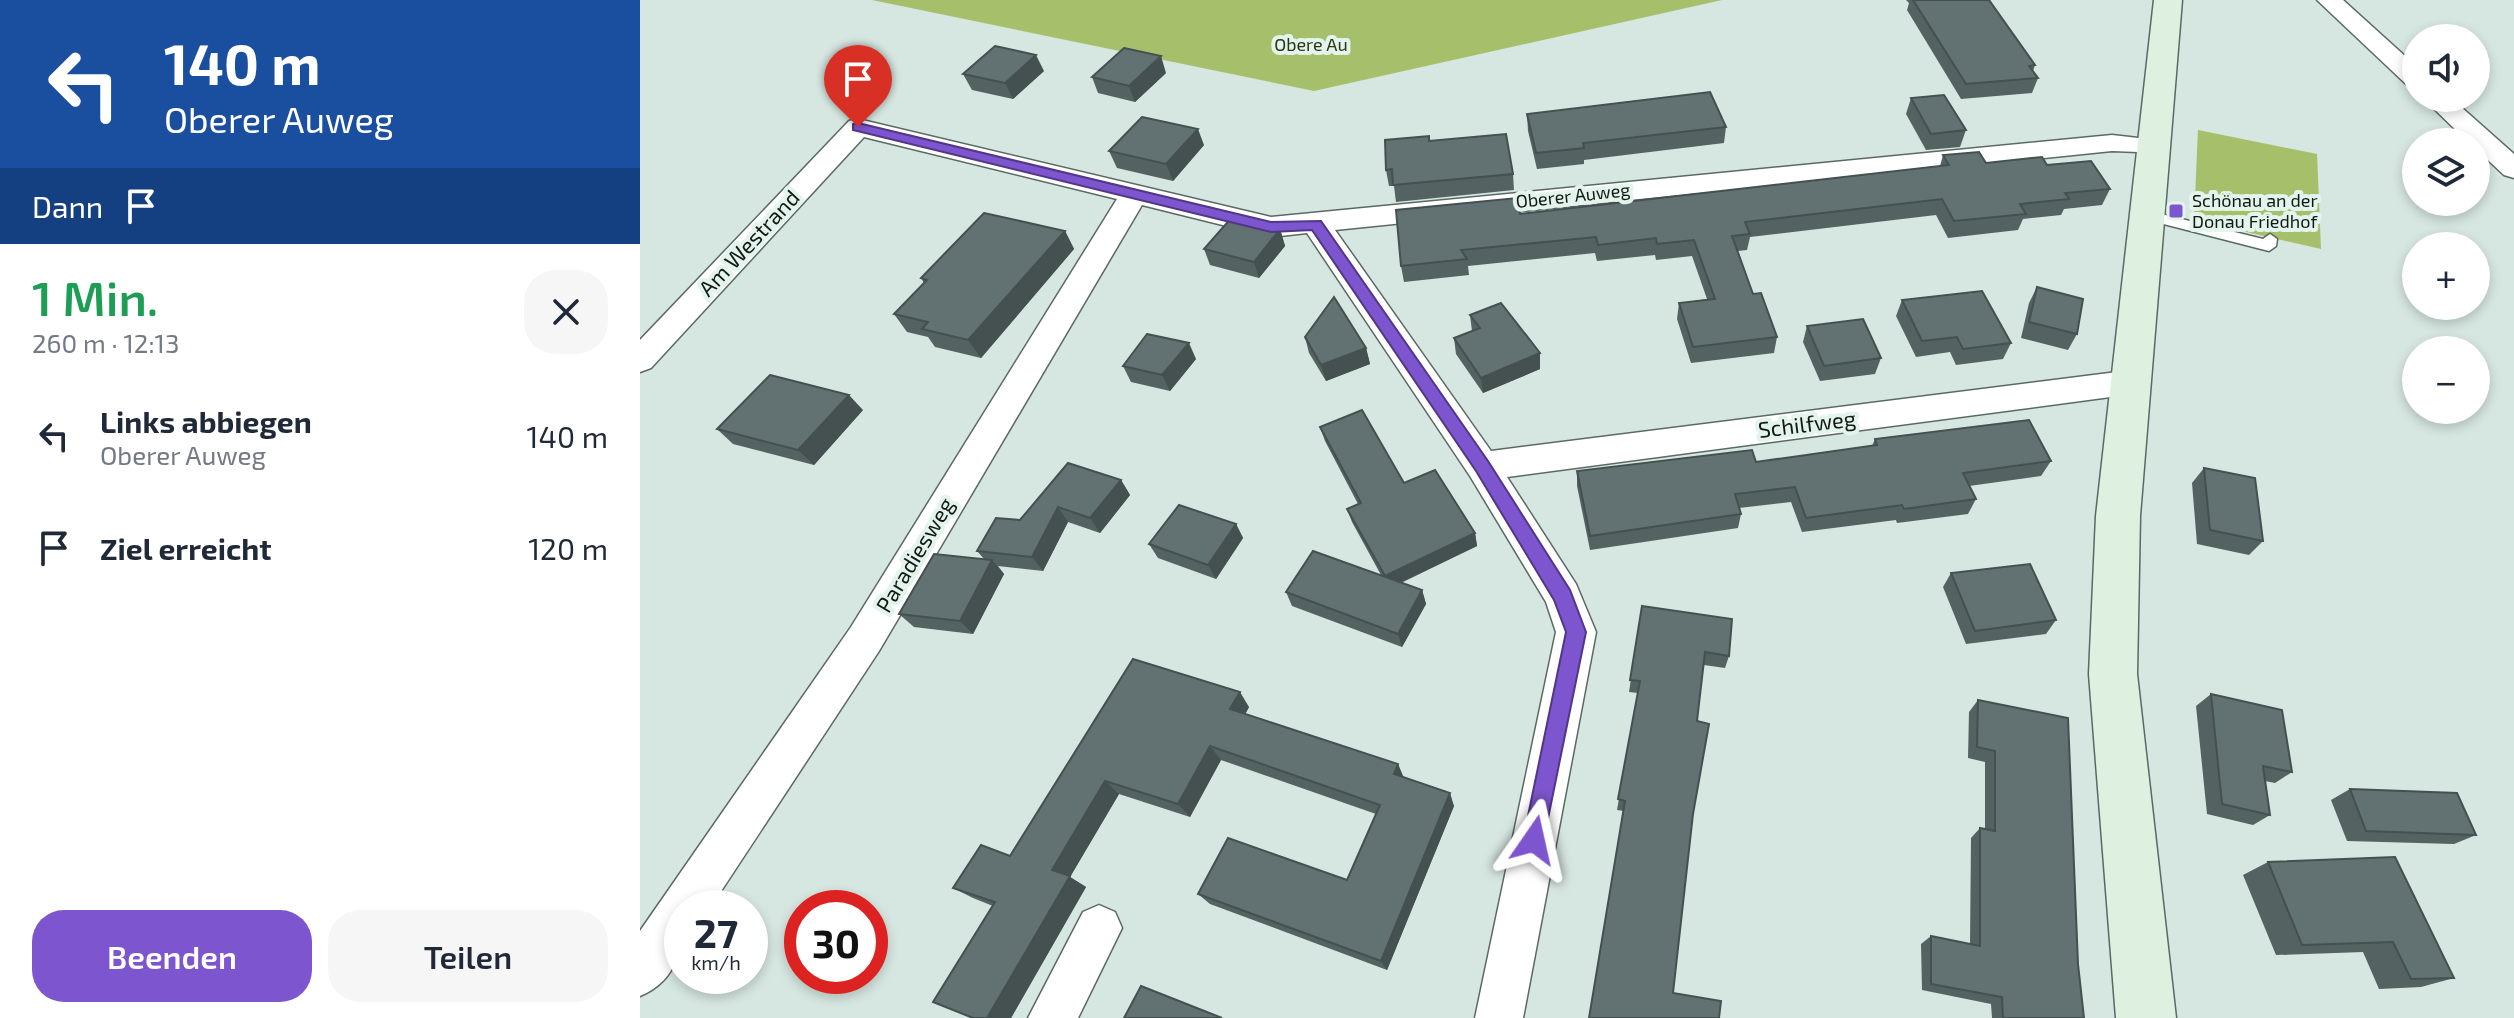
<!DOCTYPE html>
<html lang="de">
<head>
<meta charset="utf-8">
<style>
	:root { --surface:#fff; --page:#f6f6f7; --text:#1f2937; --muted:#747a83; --accent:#7d55ce }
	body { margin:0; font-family:"Exo 2",sans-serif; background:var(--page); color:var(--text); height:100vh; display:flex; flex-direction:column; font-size:30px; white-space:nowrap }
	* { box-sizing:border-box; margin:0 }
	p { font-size:26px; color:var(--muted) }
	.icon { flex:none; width:44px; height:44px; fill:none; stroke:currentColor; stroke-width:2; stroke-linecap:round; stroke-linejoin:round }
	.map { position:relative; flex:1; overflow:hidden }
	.panel { display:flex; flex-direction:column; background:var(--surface); width:640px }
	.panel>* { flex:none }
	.guide { background:#1a4fa0; color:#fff; overflow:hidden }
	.fabs { position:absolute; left:1762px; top:24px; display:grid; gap:16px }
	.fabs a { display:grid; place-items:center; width:88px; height:88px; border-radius:50%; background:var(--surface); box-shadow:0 4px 12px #0003; font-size:40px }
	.speed { position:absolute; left:24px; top:890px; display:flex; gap:16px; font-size:40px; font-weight:700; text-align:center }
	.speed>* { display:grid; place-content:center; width:104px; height:104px; border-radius:50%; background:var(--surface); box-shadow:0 4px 12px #0003; line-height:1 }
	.speed small { font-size:20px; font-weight:400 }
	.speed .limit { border:12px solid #d22; background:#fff; color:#111 }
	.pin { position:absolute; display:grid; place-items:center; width:68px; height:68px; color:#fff; margin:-82px -34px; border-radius:50% 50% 50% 0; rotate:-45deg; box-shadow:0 0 8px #0007 }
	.pin .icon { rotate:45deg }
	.me { position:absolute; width:88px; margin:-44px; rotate:11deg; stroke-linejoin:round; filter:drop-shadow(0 0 6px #0008) }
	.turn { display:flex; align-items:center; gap:28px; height:168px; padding:0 32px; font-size:36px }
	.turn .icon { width:104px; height:104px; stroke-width:2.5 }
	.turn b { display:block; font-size:56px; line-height:68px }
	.then { display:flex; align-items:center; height:76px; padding:0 32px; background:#0003; gap:16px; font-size:30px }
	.round { display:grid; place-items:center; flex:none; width:84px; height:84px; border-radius:32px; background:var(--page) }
	.head { display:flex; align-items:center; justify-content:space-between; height:136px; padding:0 32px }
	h1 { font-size:48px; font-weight:600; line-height:60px; color:#1e9e55 }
	.button { display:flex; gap:16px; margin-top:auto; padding:16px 32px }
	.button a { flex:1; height:92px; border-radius:32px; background:var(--accent); color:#fff; font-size:32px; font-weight:600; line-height:92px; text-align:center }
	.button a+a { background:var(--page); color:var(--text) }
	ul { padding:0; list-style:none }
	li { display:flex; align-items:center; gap:24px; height:112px; padding:0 32px }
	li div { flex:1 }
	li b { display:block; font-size:30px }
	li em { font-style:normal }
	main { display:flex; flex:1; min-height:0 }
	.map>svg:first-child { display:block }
</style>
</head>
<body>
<main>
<section class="panel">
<div class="guide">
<div class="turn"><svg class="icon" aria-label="left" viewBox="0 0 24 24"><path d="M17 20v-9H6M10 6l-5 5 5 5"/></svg><div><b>140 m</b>Oberer Auweg</div></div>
<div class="then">Dann<svg class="icon" aria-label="arrive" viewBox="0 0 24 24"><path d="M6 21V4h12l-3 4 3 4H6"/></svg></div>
</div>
<div class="head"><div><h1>1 Min.</h1><p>260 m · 12:13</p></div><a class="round"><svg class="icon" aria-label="close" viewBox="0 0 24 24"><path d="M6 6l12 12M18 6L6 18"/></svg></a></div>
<ul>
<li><svg class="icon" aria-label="left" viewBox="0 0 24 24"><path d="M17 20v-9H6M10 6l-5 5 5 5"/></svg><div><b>Links abbiegen</b><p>Oberer Auweg</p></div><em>140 m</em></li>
<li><svg class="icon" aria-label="arrive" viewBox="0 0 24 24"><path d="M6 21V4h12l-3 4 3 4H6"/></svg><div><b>Ziel erreicht</b></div><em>120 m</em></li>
</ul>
<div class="button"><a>Beenden</a><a>Teilen</a></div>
</section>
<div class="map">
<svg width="1874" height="1018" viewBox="0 0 1874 1018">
	<rect width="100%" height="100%" fill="#d6e6e0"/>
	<!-- green -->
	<g fill="#a6bf6b">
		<path d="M232,0H1082L674,91Z"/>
		<path d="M1558,130L1677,154L1681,249L1554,220Z"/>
	</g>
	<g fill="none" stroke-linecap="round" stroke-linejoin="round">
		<defs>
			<path id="lane" d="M1509,211L1623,239L1630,234L1637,239L1636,246L1629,251L1504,219L1502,216Z"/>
			<g id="street">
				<path d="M1677,0H1703L1776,66V88L1767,85Z"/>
				<path d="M1783,98H1811L1874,154V178L1864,175L1836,149V142H1828Z"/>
				<path d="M218,119L631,217L1472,135L1525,141L1529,147L1525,153L1472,151L695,230L851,451L1493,370L1505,373L1509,382L1505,391L1493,394L867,477L936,584L956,632L883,1018H835L916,632L906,602L830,476L667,233L631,237L502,205L239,651L70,908H42C42,946 40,979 0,996V931L211,627L477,199L224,137L11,368L0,372V340L209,121Z"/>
				<path d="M459,905L475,912L482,928L438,1018H388L443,912Z"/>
			</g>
			<path id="secondary" d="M1514,0H1542L1500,516L1497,674L1536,1018H1476L1449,674L1456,516Z"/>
		</defs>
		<!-- lane casing -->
		<use href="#lane" stroke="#5a6964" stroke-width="3"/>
		<!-- street casing -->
		<use href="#street" stroke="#5a6964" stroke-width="3"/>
		<!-- secondary casing -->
		<use href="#secondary" stroke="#5a6964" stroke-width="3"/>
		<!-- lane -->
		<use href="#lane" fill="#fff" fill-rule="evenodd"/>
		<!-- street -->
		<use href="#street" fill="#fff" fill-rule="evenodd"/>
		<!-- secondary -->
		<use href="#secondary" fill="#def0e0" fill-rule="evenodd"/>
	</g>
	<!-- wall -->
	<g fill="#546262">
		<path d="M1266,0H1349L1395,65L1393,71L1398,78L1392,93L1321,99L1267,10L1269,3Z"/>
		<path d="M404,71L373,99L332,90L323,74Z"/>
		<path d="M526,73L495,102L458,93L452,77Z"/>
		<path d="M1271,98L1326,130L1320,147L1286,150L1266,114Z"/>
		<path d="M887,114L1086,127L1084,143L944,160V164L897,169L888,131Z"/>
		<path d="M789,141L873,174L874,190L756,202L754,186H749L746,170Z"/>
		<path d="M564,145L533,181L477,168L469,151Z"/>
		<path d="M1303,155L1346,163L1407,165L1470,189L1462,205L1424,209L1421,215L1383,219L1378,230L1308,238L1296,215L1110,237L1107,250L1098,251L1113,294L1137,337L1134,353L1051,363L1037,319L1039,303L1067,299L1052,256L1016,260L1015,255L957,261L955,253L828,266L829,275L764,282L761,266L880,214L1300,166Z"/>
		<path d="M640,229L645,246L619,278L570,265L564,249Z"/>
		<path d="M425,231L434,249L341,358L295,347L288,337L267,332L254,314L284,283L281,278Z"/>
		<path d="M1397,287L1437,334L1428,350L1381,338L1389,303Z"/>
		<path d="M1262,300L1371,343L1363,359L1316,365L1310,352L1276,357L1256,316Z"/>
		<path d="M830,315L900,369L843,393L816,354L814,338L832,331Z"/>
		<path d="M1167,326L1241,358L1235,374L1180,381L1163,342Z"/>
		<path d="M665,337L726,348L730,364L686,381L669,353Z"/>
		<path d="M556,359L530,391L491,382L483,366Z"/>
		<path d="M223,410L174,465L93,444L77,429Z"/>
		<path d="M680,427L835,533L837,546L761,583L782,590L786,604L762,647L652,606L646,592L741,575L712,522L707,509L718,504L685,441Z"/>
		<path d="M1235,439L1411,461L1401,476L1329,486L1336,499L1328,514L1257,523L1256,520L1162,532L1151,502L1099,508L1101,514L1098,528L950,550L937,486V471L1116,462L1232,446Z"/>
		<path d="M1564,468L1623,541L1609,555L1557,544L1552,483Z"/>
		<path d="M481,480L490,495L460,533L428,522L403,571L358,566L364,574L333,634L274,627L259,614L344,559L337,551L380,520Z"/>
		<path d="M596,524L603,538L576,579L518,558L509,544Z"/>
		<path d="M1311,573L1416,620L1406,634L1326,644L1303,587Z"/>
		<path d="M1002,606L1089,656L1085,668L1064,665L949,1018L984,811L977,810L998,693L989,692Z"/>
		<path d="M493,659L609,707L605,714L758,764L763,778L814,806L747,970L570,904L558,894L707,880L736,814L581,760L550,817L479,794L430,877L446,887L371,1018H333L353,906L333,898L313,888L370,856Z"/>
		<path d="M1571,694L1652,772L1635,783L1625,781L1630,815L1613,825L1567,814L1556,706Z"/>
		<path d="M1338,700L1438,964L1444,1018H1352L1351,1004L1282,990L1281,944L1291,936L1330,944L1331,838L1340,828L1345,829V762L1328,758L1329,712Z"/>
		<path d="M1710,789L1836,835L1814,844L1707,841L1691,800Z"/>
		<path d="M1628,862L1814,978L1781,987L1739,989L1723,952L1636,955L1603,875Z"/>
	</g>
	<!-- shaded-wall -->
	<g fill="#455050">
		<path d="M396,55L404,71L373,99L365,83Z"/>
		<path d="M521,56L526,73L495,102L489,86Z"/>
		<path d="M558,129L564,145L533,181L526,164Z"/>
		<path d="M640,229L645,246L619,278L614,262Z"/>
		<path d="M425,231L434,249L341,358L328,340Z"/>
		<path d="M549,343L556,359L530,391L522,375Z"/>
		<path d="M726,348L730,364L686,381L681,365Z"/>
		<path d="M900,353V369L843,393L841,378Z"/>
		<path d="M209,395L223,410L174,465L158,450Z"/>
		<path d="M481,480L490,495L460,533L450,518Z"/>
		<path d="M418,507L428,522L403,571L392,557Z"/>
		<path d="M596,524L603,538L576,579L568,565Z"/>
		<path d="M835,533L837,546L749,588L745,576Z"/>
		<path d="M352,560L364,574L333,634L320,621Z"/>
		<path d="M782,590L786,604L762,647L758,634Z"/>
		<path d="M600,692L609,707L600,724L590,709Z"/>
		<path d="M570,746L581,760L550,817L538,804Z"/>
		<path d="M758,764L764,778L754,774Z"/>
		<path d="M465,781L479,794L430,877L446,887L371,1018H347L412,870Z"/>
		<path d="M810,793L814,806L747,970L741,961Z"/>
	</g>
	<!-- building -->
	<g fill="#627272" stroke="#455050" stroke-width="2">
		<path d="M1273,0H1349L1395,65L1389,66L1398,78L1326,84Z"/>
		<path d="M355,46L396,55L365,83L323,74Z"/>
		<path d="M484,48L521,56L489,86L452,77Z"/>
		<path d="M1070,92L1086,127L943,143L944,148L896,153L887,114Z"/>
		<path d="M1304,95L1326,130L1291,134L1271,98Z"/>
		<path d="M502,117L558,129L526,164L469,151Z"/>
		<path d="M866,134L873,174L753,185L752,169L746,170L745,140L789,136V141Z"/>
		<path d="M1339,152L1346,163L1402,157L1407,165L1451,161L1470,189L1425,193L1429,199L1380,204L1386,214L1314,221L1302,199L1105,222L1110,234L1092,236L1113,294L1121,293L1137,337L1053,347L1039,303L1075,299L1054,240L1017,244L1016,238L958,245L956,237L821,250L827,259L761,266L756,210L877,198L880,214L1309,165L1303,155Z"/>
		<path d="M344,213L425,231L328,340L282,329L288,322L254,314L287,280L281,278Z"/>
		<path d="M592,217L640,229L614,262L564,249Z"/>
		<path d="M1397,287L1443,299L1437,334L1389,322Z"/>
		<path d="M1342,291L1371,343L1323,349L1317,337L1282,341L1262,300Z"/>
		<path d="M694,297L726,348L681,365L665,337Z"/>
		<path d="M861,303L900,353L841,378L814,338L840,328L830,315Z"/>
		<path d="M1223,319L1241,358L1184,366L1167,326Z"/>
		<path d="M507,334L549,343L522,375L483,366Z"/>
		<path d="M130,375L209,395L158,450L77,429Z"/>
		<path d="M722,410L764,483L795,470L835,533L745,576L707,509L721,503L680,427Z"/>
		<path d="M1389,420L1411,461L1323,473L1336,499L1264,509L1262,505L1166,518L1155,487L1095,494L1101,514L950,536L937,471L1112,450L1116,462L1237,445L1235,439Z"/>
		<path d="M428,463L481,480L450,518L418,507L392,557L337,551L356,518L380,520Z"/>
		<path d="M1564,468L1615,478L1623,541L1570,530Z"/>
		<path d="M539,505L596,524L568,565L509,544Z"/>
		<path d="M673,551L782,590L758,634L646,592Z"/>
		<path d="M294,554L352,560L320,621L259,614Z"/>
		<path d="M1390,564L1416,620L1335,631L1311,573Z"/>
		<path d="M1002,606L1092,619L1089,656L1065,652L1057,721L1069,724L1053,814L1033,993L1081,1001L1079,1018H949L985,801L978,799L1000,681L990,680Z"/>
		<path d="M493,659L600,692L590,709L758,764L754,774L810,793L741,961L558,894L588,838L707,880L740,805L570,746L538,804L465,781L412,870L430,876L347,1018H333L293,1002L355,902L313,888L341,845L370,856Z"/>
		<path d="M1571,694L1642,710L1652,772L1623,766L1630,815L1582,804Z"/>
		<path d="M1338,700L1428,718L1438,964L1444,1018H1363L1362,997L1291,984V936L1340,946V828L1355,831V751L1337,747Z"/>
		<path d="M1710,789L1817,793L1836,835L1726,831Z"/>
		<path d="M1755,857L1814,978L1771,979L1753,942L1662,945L1628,862Z"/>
		<path d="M501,986L582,1018H484Z"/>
	</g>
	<!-- route -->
	<path fill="#7d55ce" stroke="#513786" stroke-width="2" d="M218,123L631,222L681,221L848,461L930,590L946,632L902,848L894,851L886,848L883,840L926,632L914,600L836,471L672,230L631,232L213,130V124Z"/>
	<!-- markers -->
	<rect fill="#7d55ce" stroke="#e3f4ed" stroke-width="3" x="1528" y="203" width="16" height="16" rx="4"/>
	<g text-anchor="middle" stroke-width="8" stroke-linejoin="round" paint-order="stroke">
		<!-- far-park labels -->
		<g font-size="18" fill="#2c3611" stroke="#e3f4ed">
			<text x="671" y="51">Obere Au</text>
		</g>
		<!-- far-street labels -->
		<g font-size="18" fill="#131816" stroke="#e3f4ed">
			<text transform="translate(933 196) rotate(-6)" y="6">Oberer Auweg</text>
		</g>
		<!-- far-poi labels -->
		<g font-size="18" fill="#131816" stroke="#e3f4ed" text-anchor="start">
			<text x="1552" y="207">Schönau an der<tspan x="1552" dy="21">Donau Friedhof</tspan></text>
		</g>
		<!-- street labels -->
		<g font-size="22" fill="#131816" stroke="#e3f4ed">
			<text transform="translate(109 243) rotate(-47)" y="8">Am Westrand</text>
			<text transform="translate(1167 424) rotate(-7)" y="8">Schilfweg</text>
			<text transform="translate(275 555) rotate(-59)" y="8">Paradiesweg</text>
		</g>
	</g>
</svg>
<div class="fabs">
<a><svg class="icon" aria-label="sound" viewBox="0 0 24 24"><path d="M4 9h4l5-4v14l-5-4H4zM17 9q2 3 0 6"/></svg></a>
<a><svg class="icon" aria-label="layers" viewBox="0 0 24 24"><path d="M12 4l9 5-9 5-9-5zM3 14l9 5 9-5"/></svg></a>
<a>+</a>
<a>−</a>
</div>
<div class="speed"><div>27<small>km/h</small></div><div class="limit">30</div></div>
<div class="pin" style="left:218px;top:127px;background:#d93025"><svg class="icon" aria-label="arrive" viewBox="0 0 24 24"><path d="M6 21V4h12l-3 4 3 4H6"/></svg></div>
<svg class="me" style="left:894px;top:840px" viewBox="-20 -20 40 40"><path d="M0-17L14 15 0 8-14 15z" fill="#7d55ce" stroke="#fff" stroke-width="4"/></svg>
</div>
</main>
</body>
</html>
